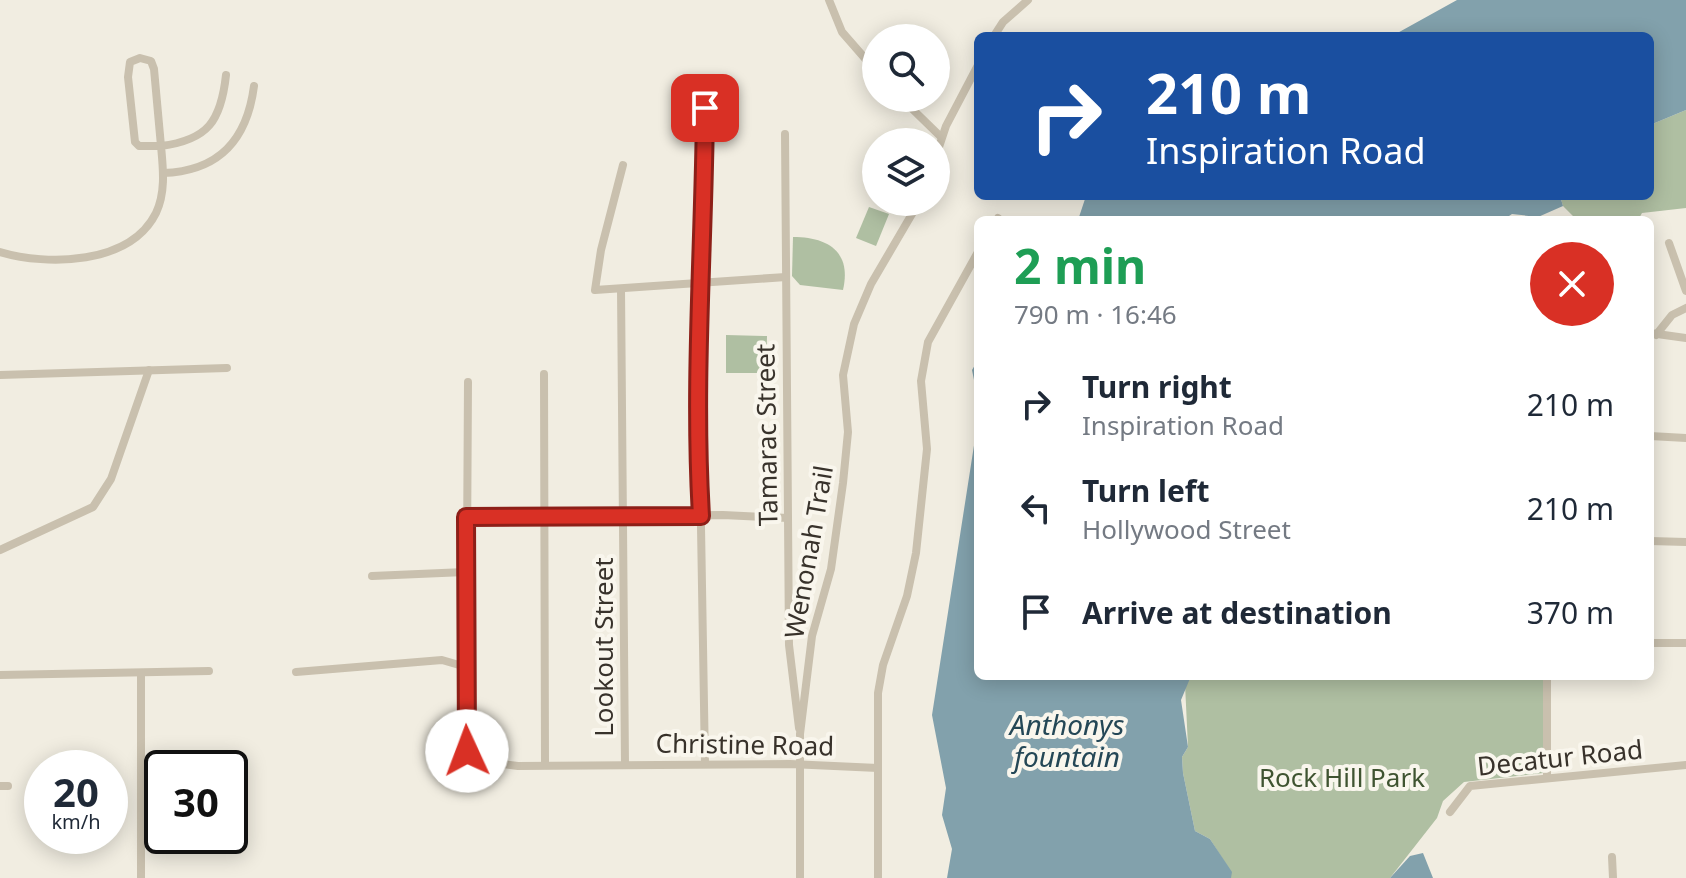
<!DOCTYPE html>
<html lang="en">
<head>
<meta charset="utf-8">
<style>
	:root { --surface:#fff; --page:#f6f6f7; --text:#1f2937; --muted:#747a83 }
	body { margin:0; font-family:"Noto Sans",sans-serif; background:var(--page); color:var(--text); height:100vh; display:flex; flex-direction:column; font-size:30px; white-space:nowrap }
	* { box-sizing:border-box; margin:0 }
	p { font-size:26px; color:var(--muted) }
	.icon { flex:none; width:44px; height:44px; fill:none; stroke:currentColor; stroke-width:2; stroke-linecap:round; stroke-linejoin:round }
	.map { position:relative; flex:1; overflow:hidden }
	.sheet { position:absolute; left:974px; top:216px; width:680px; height:464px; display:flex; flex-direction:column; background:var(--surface); border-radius:12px; box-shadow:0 4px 20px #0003 }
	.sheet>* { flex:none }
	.top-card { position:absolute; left:974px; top:32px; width:680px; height:168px; border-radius:12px; box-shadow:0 4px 20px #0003; background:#1a4fa0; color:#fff; overflow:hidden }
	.fabs { position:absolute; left:862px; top:24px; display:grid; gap:16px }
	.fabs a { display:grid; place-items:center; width:88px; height:88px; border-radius:50%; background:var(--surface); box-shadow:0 4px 20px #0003; font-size:40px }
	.speed { position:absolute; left:24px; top:750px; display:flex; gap:16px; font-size:40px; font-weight:700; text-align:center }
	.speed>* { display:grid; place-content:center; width:104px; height:104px; border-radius:50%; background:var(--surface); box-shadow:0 4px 20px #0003; line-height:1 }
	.speed small { font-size:20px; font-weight:400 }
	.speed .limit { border:4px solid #111; border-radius:12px; background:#fff; color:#111 }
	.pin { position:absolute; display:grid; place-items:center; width:68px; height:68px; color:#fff; margin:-34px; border-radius:16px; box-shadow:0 4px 12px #0006 }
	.me { position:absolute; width:88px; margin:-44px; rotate:358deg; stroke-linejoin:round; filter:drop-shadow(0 0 6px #0008) }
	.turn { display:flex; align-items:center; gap:28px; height:168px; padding:0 40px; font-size:36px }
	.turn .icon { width:104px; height:104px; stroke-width:2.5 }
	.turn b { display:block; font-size:56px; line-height:68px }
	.round { display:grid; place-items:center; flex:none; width:84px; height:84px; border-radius:42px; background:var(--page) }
	.overview { display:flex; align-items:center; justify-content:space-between; height:136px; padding:0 40px }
	h1 { font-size:48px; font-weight:700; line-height:60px; color:#1e9e55 }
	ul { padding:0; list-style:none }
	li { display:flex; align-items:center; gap:24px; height:104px; padding:0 40px }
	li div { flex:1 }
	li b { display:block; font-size:30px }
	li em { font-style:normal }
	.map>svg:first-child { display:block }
</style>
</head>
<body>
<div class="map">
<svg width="1686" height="878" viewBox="0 0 1686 878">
	<rect width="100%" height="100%" fill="#f1ede1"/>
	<!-- green -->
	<g fill="#afbfa2">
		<path d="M1686,110V208L1642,213L1638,220H1577L1563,206L1560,196H1650V125Z"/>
		<path d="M869,207L889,214L876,246L856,238Z"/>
		<path d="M793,237C827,237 852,251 843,290L800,285L792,276Z"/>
		<path d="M726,335L767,336L766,373H726Z"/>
		<path d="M1191,676H1543V773L1464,782L1443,801L1437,818L1390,878H1231V872L1210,839L1195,831L1183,773L1182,757L1188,747L1185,684Z"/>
	</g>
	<!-- water -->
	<g fill="#82a1ac">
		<path d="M1457,0H1686V110L1650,125V36H1392Z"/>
		<path d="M1086,196H1560L1563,206L1538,217L1512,214L1503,220H1078Z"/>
		<path d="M978,360V676H1191L1181,700L1188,747L1182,757L1183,773L1195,831L1210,839L1232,872L1231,878H947L952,849L942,815L946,788L932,715L975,439L977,395L972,370Z"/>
		<path d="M1423,853L1433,878H1390L1410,856Z"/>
	</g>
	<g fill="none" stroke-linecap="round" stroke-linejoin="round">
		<!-- street -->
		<g stroke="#c9c0ae" stroke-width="8">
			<path d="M829,0L842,32L876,71"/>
			<path d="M994,36L1003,22L1028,0"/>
			<path d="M140,58L151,61L154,69L161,146H139L135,142L128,77L130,62Z"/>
			<path d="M901,98L941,137"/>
			<path d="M785,134L789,645L799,728"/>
			<path d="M936,156L946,126L978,65"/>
			<path d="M623,165L601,250L595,290L786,277"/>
			<path d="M163,173C219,171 247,140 254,86"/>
			<path d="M997,220L998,218"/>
			<path d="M1669,243L1686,291"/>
			<path d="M0,252C47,266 130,265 156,213C166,192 163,168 161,146C208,140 221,121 226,75"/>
			<path d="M621,289L625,764"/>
			<path d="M1650,333L1686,338"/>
			<path d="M1656,335L1672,315L1686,308"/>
			<path d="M544,374L545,765"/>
			<path d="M0,375L227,368"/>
			<path d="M468,382L466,730L472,760L518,766L790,764L878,768"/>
			<path d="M1650,436L1686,438"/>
			<path d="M466,517L723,515L788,518"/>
			<path d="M1650,541L1686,542"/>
			<path d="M0,550L93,507L111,479L149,370"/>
			<path d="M372,576L465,572"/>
			<path d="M1650,643H1686"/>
			<path d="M296,672L442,660L466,667"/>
			<path d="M0,675L209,671"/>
			<path d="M1547,676V777"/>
			<path d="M705,764L698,349L703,286L705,78"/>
			<path d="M0,786H8"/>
			<path d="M1450,812L1470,786L1686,765"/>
			<path d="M1612,857L1613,878"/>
			<path d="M141,878V673"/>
			<path d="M800,878V734L812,636L831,569L843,483L848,432L843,375L854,324L871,284L919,202"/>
			<path d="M878,878V693L883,665L907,596L916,553L927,449L921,381L928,342L978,252"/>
		</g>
	</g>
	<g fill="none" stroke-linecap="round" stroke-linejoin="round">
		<defs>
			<path id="route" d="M467,751L466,517L701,516C693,380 704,244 705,108"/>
		</defs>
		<!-- route casing -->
		<use href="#route" stroke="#8d1f18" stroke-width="20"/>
		<!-- route -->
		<use href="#route" stroke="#d93025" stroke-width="14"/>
	</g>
	<g text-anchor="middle" stroke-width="8" stroke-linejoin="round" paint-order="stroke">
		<!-- street labels -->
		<g font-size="26" fill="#38322b" stroke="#f9f6ed">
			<text transform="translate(767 435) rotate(-91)" y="9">Tamarac Street</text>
			<text transform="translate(809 552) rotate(-80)" y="9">Wenonah Trail</text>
			<text transform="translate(604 647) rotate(-90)" y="9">Lookout Street</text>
			<text transform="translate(745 745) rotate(1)" y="9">Christine Road</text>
			<text transform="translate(1560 758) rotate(-6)" y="9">Decatur Road</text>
		</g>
		<!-- park labels -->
		<g font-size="26" fill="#3f5431" stroke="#f9f6ed">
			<text x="1342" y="787">Rock Hill Park</text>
		</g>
		<!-- water labels -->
		<g font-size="28" font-style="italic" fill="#244756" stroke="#f9f6ed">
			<text x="1067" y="735">Anthonys<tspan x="1067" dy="32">fountain</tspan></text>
		</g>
	</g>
</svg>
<div class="fabs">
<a><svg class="icon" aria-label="search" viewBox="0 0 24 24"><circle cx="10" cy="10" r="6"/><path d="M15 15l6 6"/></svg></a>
<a><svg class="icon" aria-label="layers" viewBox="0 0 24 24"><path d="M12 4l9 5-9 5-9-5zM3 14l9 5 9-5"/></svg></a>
</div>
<div class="speed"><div>20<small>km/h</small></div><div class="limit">30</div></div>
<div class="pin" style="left:705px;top:108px;background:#d93025"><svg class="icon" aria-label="arrive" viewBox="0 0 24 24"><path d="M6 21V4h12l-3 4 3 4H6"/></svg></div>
<svg class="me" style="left:467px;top:751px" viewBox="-20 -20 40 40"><circle r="19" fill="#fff"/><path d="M0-13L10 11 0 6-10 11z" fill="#d93025"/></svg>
<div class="top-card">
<div class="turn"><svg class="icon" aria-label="right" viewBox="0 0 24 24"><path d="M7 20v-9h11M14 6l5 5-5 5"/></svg><div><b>210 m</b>Inspiration Road</div></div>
</div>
<section class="sheet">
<div class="overview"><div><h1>2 min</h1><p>790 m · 16:46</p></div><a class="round" style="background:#d93025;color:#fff"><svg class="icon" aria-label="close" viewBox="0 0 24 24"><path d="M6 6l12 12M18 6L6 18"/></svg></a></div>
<ul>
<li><svg class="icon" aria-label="right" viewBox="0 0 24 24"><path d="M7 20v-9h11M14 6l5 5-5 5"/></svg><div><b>Turn right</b><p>Inspiration Road</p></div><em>210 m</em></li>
<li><svg class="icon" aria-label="left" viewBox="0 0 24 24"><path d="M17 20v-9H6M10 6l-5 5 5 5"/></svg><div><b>Turn left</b><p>Hollywood Street</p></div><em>210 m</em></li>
<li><svg class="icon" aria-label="arrive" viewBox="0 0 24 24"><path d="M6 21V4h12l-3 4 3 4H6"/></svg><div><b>Arrive at destination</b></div><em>370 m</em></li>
</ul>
</section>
</div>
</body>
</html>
